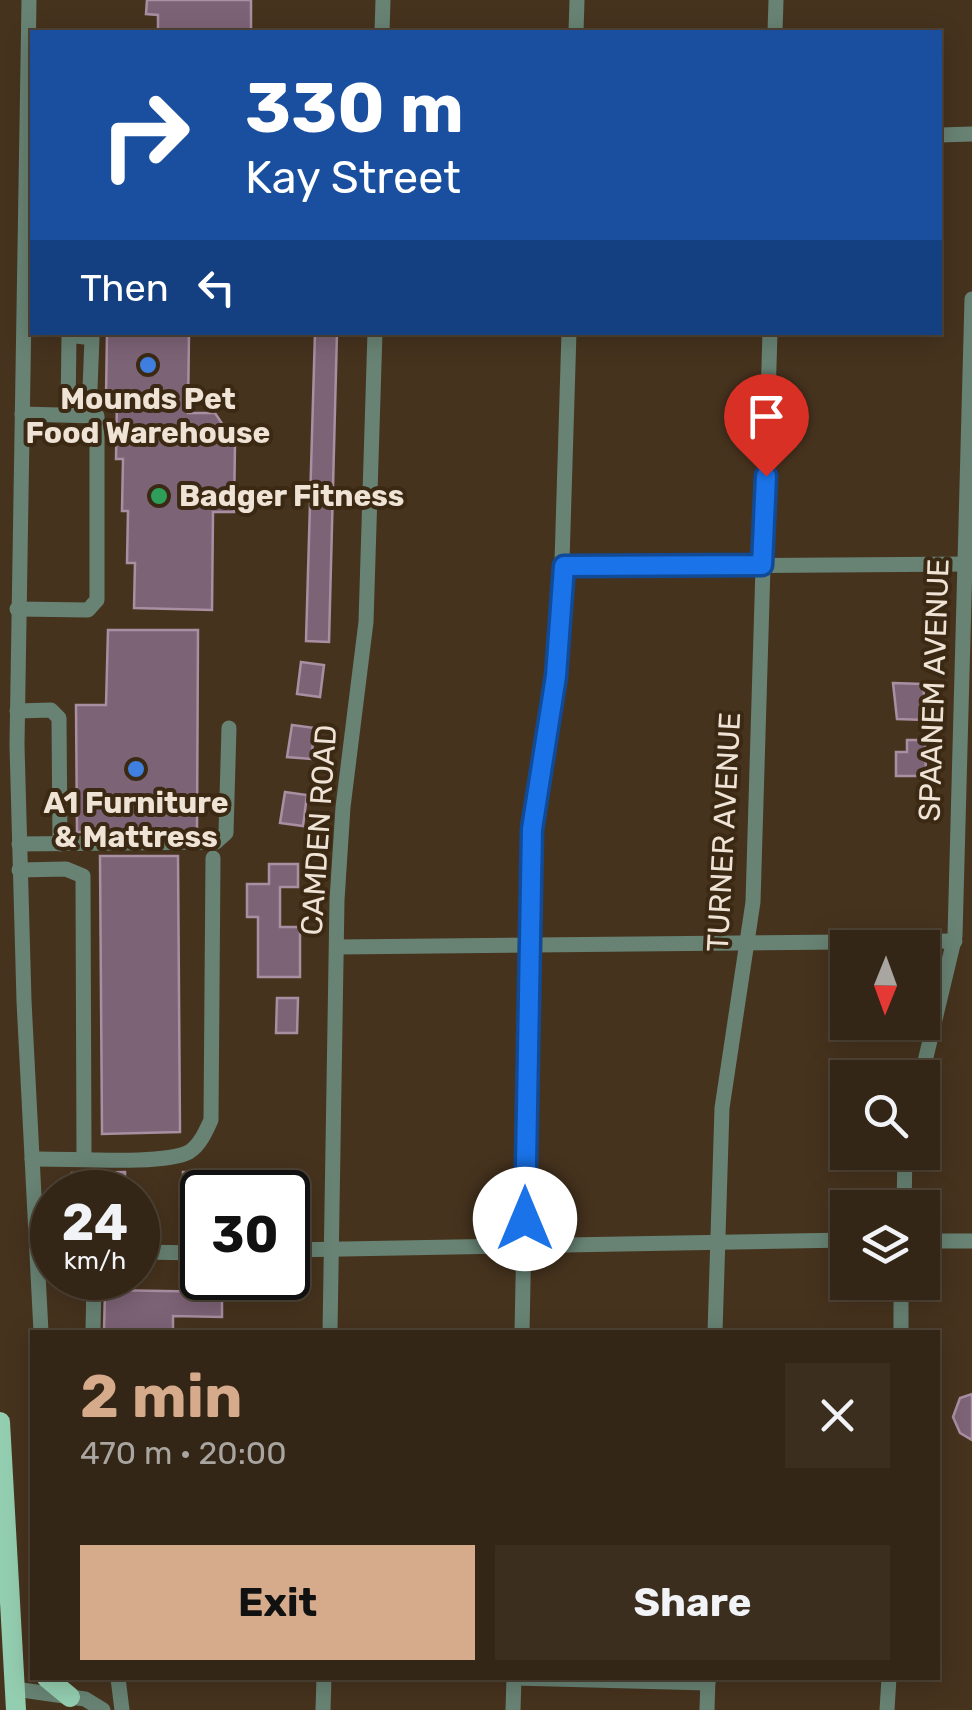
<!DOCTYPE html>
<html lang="en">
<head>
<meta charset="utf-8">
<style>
	:root { --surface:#342616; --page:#3c2e1f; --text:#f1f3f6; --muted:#a9a5a1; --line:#4e4335; --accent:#d6ab8b }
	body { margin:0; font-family:Rubik,sans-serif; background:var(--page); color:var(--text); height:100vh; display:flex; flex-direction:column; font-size:38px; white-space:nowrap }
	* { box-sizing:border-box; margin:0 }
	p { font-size:32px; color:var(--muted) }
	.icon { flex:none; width:55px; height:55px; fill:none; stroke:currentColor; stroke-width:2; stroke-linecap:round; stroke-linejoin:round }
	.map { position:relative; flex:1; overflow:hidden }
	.panel { position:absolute; left:30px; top:1330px; width:910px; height:350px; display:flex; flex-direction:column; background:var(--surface); border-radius:0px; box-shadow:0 5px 25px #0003,0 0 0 2px var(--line) }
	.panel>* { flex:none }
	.banner { position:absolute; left:30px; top:30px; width:912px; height:305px; border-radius:0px; box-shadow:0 5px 25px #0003,0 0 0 2px var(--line); background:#1a4fa0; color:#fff; overflow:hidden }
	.needle { width:65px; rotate:181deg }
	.fabs { position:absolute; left:830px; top:930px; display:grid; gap:20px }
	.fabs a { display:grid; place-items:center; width:110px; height:110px; border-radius:0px; background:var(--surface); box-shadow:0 5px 25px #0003,0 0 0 2px var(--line); font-size:50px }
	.speed { position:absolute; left:30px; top:1170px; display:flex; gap:20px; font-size:50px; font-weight:700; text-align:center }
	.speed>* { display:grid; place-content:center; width:130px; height:130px; border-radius:50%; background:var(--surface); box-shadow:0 5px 25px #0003,0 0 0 2px var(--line); line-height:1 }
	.speed small { font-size:25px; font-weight:400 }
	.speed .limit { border:5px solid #111; border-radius:15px; background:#fff; color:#111 }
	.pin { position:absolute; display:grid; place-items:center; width:85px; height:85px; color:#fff; margin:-102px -42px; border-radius:50% 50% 50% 0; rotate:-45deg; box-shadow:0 0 10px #0007 }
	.pin .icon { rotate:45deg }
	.me { position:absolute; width:110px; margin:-55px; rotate:0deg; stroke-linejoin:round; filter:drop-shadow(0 0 8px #0008) }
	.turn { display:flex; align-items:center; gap:35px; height:210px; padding:0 50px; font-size:45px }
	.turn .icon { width:130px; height:130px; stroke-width:2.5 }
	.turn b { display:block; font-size:70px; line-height:85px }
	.then { display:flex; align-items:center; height:95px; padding:0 50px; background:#0003; gap:20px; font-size:38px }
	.round { display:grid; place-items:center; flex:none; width:105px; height:105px; border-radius:0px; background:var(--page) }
	.summary { display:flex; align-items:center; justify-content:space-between; height:170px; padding:0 50px }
	h1 { font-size:60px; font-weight:700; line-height:75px; color:var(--accent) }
	.button { display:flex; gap:20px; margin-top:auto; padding:20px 50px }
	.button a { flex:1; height:115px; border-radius:0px; background:var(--accent); color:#111; font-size:40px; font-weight:700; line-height:115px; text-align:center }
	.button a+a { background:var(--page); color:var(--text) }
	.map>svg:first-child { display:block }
</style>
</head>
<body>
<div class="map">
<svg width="972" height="1710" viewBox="0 0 972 1710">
	<rect width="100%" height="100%" fill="#46331e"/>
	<!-- building -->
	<g fill="#7d6376" stroke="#aa8ea2" stroke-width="2.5">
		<path d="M147,0H251V32H158V15L146,14Z"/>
		<path d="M107,332H189L188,413H215L235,443L234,512H213L212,610L134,608L135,563H127L128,511H122L123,459H116L117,398L106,397Z"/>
		<path d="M315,332H337L329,642L306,641Z"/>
		<path d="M108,630H198L197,831L77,832L76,705H106Z"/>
		<path d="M301,662L324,665L320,697L297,694Z"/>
		<path d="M893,683L923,684L926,720L897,719Z"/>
		<path d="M292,725L315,728L311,759L287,757Z"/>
		<path d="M907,740H925L926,776H896V752H907Z"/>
		<path d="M285,792L307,795L303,826L280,823Z"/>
		<path d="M100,856H178L180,1132L102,1134Z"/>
		<path d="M269,864H298V887H280V927H300V977H258V917H247V884H269Z"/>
		<path d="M277,998H298L297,1033H276Z"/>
		<path d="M125,1172V1192L73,1188L72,1173Z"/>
		<path d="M183,1172L227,1173V1192L183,1197Z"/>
		<path d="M105,1290L222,1292V1317L173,1316V1332H104Z"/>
		<path d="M972,1394V1440L960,1433L953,1417L960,1398Z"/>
	</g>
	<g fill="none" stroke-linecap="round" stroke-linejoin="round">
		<!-- minor -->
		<g stroke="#688374" stroke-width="15">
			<path d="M29,0L17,745L24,1001L41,1332"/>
			<path d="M382,32L383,0"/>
			<path d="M576,32L577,0"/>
			<path d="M775,32L776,0"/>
			<path d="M940,135L972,134"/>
			<path d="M68,414L69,335L92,338L89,414"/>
			<path d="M563,567L972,564"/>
			<path d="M17,609L88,610L97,600V416L22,414"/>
			<path d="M17,711L51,710L59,718L60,844"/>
			<path d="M19,844L216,842L226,833L229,728"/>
			<path d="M19,870L66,869L83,876L84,1158"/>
			<path d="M337,947L955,941"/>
			<path d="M921,1078L955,936L972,299"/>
			<path d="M32,1159C67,1158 162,1166 189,1152C200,1145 206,1131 211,1120L213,858"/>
			<path d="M904,1208L905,1152"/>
			<path d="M922,1241H972"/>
			<path d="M288,1250L848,1240"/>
			<path d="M138,1252L202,1253"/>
			<path d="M901,1282V1332"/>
			<path d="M93,1332L94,1278"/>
			<path d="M330,1332L337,900L343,807L366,622L375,332"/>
			<path d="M522,1332L532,829L560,627L569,332"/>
			<path d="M715,1332L722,1108L753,902L770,332"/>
			<path d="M118,1678L122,1710"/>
			<path d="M514,1678L708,1683"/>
			<path d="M15,1689L85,1699L103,1710"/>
			<path d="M323,1710L324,1678"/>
			<path d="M513,1710L514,1678"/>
			<path d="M707,1710L708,1678"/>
			<path d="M887,1710L889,1678"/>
		</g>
		<!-- major -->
		<g stroke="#94ceb0" stroke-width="20">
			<path d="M0,1422L16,1710"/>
			<path d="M47,1678L70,1697"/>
		</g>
	</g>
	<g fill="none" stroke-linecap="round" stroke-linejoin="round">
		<defs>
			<path id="route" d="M525,1219L532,829L556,676L564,566L762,565L766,476"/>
		</defs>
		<!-- route casing -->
		<use href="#route" stroke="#114b97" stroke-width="25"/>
		<!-- route -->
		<use href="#route" stroke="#1a73e8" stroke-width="18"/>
	</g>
	<!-- markers -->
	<g fill="#3f7fe0" stroke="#3b2914" stroke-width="4">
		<circle cx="148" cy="365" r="10"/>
		<circle cx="136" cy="769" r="10"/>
	</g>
	<circle fill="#2e9e5b" stroke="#3b2914" stroke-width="4" cx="159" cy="496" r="10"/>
	<g text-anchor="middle" stroke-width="8" stroke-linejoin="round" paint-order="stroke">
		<!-- poi labels -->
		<g font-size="30" font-weight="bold" fill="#efe3d6" stroke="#3b2914">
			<text x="148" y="409">Mounds Pet<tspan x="148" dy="34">Food Warehouse</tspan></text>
			<text x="179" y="506" text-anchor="start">Badger Fitness</text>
			<text x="136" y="813">A1 Furniture<tspan x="136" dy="34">&amp; Mattress</tspan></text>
		</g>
		<!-- street labels -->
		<g font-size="30" fill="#efe3d6" stroke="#3b2914">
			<text transform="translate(934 690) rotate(-88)" y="10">SPAANEM AVENUE</text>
			<text transform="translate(319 830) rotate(-86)" y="10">CAMDEN ROAD</text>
			<text transform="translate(724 832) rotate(-87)" y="10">TURNER AVENUE</text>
		</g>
	</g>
</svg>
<div class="fabs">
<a><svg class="needle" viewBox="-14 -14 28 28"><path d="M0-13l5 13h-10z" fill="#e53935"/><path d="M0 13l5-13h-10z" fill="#a9a5a1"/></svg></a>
<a><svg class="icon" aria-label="search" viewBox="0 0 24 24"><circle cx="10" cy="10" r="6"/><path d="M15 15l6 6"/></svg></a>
<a><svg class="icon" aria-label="layers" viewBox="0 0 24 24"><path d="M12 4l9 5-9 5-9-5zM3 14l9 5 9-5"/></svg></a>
</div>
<div class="speed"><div>24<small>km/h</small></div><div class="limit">30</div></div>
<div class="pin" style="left:766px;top:476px;background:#d93025"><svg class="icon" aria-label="arrive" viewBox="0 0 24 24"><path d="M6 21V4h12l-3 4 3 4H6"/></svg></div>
<svg class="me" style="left:525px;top:1219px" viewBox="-20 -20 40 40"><circle r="19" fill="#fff"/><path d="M0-13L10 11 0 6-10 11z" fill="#1a73e8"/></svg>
<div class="banner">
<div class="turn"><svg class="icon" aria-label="right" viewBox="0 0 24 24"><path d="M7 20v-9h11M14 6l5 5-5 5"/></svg><div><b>330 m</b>Kay Street</div></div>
<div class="then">Then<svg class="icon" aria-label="left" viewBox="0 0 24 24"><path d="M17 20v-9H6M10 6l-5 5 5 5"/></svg></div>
</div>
<section class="panel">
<div class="summary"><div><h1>2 min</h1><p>470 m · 20:00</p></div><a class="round"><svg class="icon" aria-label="close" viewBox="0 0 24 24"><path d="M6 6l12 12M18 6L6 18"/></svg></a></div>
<div class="button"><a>Exit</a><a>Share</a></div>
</section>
</div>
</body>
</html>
